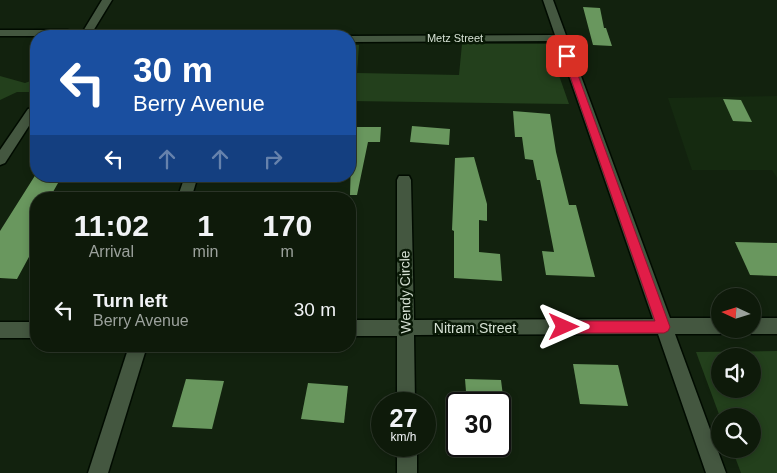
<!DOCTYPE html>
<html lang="en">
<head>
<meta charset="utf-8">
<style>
	:root { --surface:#0e1a0a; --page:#172313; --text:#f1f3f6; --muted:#9ba19c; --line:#2e382b }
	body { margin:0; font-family:Helvetica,sans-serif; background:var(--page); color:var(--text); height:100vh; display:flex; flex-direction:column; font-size:19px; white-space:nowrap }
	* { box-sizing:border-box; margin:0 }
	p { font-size:16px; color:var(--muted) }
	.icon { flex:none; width:28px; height:28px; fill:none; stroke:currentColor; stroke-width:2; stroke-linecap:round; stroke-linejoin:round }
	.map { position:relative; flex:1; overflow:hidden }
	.panel { position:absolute; left:30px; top:192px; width:326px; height:160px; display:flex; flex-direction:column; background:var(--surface); border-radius:20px; box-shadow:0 2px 8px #0003,0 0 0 1px var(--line) }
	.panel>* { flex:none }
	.top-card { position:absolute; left:30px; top:30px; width:326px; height:152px; border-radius:20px; box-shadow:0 2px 8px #0003,0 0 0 1px var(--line); background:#1a4fa0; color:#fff; overflow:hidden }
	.needle { width:32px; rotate:274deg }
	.tools { position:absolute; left:711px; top:288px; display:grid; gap:10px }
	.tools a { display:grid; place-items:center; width:50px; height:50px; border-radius:50%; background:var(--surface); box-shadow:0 2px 8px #0003,0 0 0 1px var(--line); font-size:25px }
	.speed { position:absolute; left:371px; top:392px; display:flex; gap:10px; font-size:25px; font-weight:700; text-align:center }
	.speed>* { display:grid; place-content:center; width:65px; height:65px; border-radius:50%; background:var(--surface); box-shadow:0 2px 8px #0003,0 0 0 1px var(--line); line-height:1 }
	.speed small { font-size:12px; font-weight:400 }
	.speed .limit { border:2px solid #111; border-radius:8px; background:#fff; color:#111 }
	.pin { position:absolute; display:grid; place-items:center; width:42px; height:42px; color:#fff; margin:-21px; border-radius:10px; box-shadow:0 2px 8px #0006 }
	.me { position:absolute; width:55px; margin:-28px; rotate:90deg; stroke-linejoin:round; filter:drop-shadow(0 0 4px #0008) }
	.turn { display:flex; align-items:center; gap:18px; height:105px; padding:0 20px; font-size:22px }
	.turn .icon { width:65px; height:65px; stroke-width:2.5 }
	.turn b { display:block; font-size:35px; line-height:42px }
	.lanes { display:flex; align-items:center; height:48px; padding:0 20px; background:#0003; justify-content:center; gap:25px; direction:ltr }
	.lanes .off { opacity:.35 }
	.eta { display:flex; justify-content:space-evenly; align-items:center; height:85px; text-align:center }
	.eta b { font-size:30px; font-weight:700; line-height:35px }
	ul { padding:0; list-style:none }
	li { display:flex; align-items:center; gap:15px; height:65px; padding:0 20px }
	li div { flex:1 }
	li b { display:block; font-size:19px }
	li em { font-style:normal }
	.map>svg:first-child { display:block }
</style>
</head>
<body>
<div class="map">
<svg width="777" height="473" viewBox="0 0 777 473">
	<rect width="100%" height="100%" fill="#12220e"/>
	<!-- built -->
	<path fill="#152a10" d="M777,96V178L772,170H692L668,98Z"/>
	<!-- green -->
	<g fill="#23401c" fill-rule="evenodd">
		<path d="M462,44H548L569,104L350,101V45H359L357,73L459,75Z"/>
		<path d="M0,76L25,83L36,79V92H17L0,100Z"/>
		<path d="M777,351V473H741L732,449H752V416L720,417L696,352ZM752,356V389H720V356Z"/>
	</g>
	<!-- building -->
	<g fill="#69975e">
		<path d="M583,7L600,8L604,28H606L612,46L593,45Z"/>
		<path d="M723,99L741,100L752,122L733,121Z"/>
		<path d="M513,111L550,114L556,152L569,205H576L595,277L546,275L542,251L554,252L540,180H537L533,160L525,159L522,137H515Z"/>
		<path d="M412,126L450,129L449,145L410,142Z"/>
		<path d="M352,127H381L380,142H368L357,195H350Z"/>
		<path d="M474,157L487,204V221L479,220V252L500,254L502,281L454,278V231L452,230L455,158Z"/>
		<path d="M36,174V176H62L49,199H36V244L17,279L0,278V231Z"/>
		<path d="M735,242L777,243V276L750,275Z"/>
		<path d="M573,364L618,365L628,406L580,404Z"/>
		<path d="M186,379L224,381L212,429L172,427Z"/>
		<path d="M465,379L501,380L504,404H467Z"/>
		<path d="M308,383L348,386L344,423L301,419Z"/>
	</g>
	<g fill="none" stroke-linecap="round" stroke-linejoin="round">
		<defs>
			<g id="minor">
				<path d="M102,0H112L90,36H0V30H67L82,33Z"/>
				<path d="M543,0H553L670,318H720V329H727L726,332L720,334H675L726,473H706L658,334L414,335L415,404H397V336H350V320H397V180L399,176H409L411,180L414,320L653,319L557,41L350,42V36H348L555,35Z"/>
				<path d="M32,108L36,109V115L5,163L0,165V150L28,109Z"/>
				<path d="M185,176H195L197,179L191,199H177Z"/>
				<path d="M752,318H777V334H752L746,332L745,329H752Z"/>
				<rect x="0" y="322" width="36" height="16"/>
				<path d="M129,346H147L108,473H88Z"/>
				<rect x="397" y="446" width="20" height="27"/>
			</g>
		</defs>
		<!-- minor casing -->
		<use href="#minor" stroke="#010b00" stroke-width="3"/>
		<!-- minor -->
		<use href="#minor" fill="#445740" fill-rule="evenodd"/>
	</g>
	<!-- route -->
	<path fill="#e11d48" stroke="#92132f" d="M564,54L571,56L670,327L668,331L664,333H564L560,331L558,327L560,323L564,321H655L563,56Z"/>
	<g text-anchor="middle" stroke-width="5" stroke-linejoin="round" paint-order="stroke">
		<!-- far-street labels -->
		<g font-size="11" fill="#d6e1d4" stroke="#091906">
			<text x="455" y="42">Metz Street</text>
		</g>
		<!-- street labels -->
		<g font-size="14" fill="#d6e1d4" stroke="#091906">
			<text transform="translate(405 292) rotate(-91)" y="5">Wendy Circle</text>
			<text x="475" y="333">Nitram Street</text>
		</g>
	</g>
</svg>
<div class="tools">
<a><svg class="needle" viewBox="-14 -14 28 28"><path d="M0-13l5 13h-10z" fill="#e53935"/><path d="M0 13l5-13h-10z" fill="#9ba19c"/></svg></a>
<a><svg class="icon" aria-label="sound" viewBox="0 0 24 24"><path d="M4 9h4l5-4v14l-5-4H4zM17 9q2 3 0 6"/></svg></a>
<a><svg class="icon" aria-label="search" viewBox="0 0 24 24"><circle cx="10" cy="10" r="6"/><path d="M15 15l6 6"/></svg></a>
</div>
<div class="speed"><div>27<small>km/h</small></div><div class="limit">30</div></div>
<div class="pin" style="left:567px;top:56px;background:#d93025"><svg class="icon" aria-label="arrive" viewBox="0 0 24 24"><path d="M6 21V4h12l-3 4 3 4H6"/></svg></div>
<svg class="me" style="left:564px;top:327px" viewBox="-20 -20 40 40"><path d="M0-17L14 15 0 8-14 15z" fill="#e11d48" stroke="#fff" stroke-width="4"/></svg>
<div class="top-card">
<div class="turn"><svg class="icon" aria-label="left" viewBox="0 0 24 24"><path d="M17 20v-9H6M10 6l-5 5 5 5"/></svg><div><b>30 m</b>Berry Avenue</div></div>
<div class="lanes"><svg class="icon" aria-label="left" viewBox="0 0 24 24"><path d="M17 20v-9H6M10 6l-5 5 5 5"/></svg><svg class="icon off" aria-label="ahead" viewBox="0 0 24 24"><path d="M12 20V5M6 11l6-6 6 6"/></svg><svg class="icon off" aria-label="ahead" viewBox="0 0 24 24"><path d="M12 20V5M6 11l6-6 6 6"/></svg><svg class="icon off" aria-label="right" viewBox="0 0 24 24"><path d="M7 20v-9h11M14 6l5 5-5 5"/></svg></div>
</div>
<section class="panel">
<div class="eta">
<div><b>11:02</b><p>Arrival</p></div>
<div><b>1</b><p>min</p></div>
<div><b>170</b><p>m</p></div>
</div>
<ul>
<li><svg class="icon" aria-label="left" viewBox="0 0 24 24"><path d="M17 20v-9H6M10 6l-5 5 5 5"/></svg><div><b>Turn left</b><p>Berry Avenue</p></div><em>30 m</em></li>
</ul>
</section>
</div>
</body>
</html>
